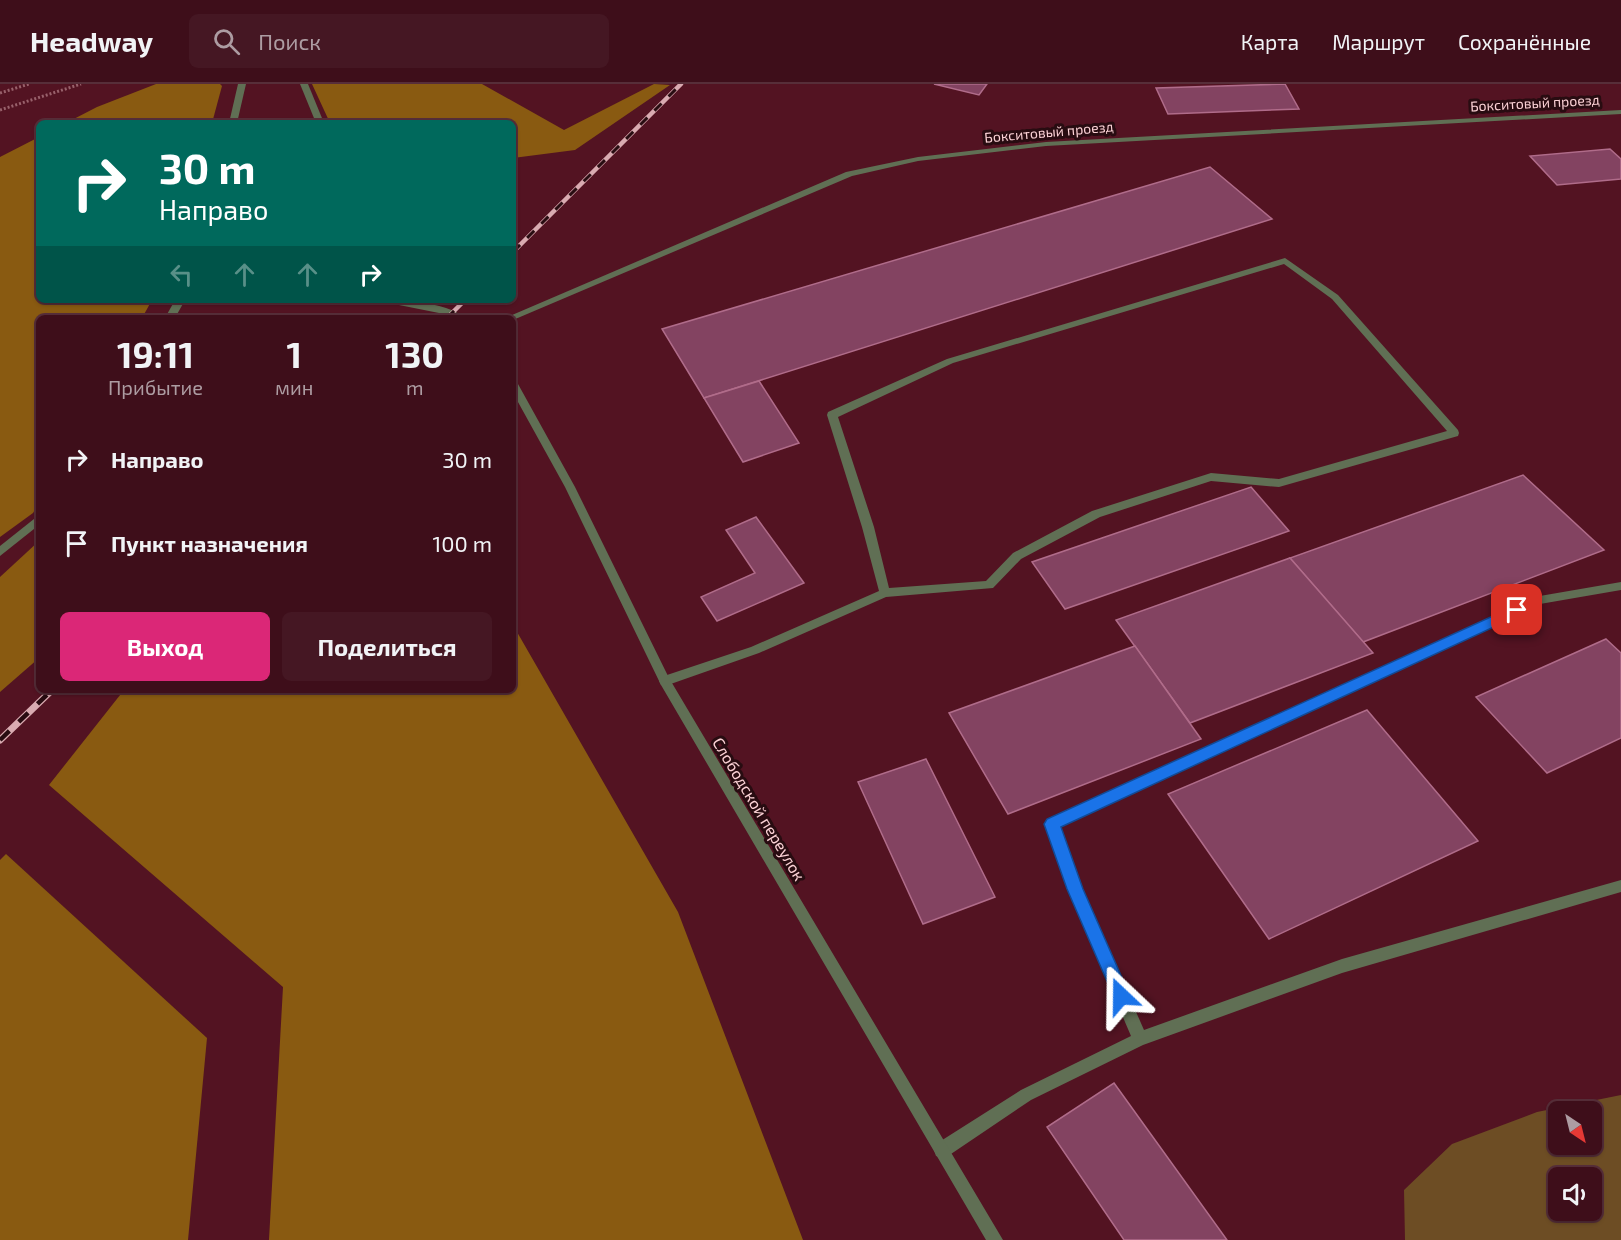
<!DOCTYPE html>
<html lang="ru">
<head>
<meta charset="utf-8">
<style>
	:root { --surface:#3e0e1a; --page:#451723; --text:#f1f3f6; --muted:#ad9ca2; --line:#572e39; --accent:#db2777 }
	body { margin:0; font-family:"Exo 2",sans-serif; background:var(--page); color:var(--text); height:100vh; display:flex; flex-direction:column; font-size:22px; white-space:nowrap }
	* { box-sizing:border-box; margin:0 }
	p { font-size:20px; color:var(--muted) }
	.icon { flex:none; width:33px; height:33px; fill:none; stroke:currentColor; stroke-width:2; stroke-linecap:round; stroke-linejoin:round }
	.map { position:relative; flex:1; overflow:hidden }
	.panel { position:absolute; left:36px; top:231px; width:480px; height:378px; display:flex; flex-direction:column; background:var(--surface); border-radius:9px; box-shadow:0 2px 4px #0004,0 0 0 2px var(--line) }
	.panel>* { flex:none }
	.hud { position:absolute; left:36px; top:36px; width:480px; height:183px; border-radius:9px; box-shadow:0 2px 4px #0004,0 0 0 2px var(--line); background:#00695c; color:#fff; overflow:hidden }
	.needle { width:39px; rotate:145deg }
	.tools { position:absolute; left:1548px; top:1017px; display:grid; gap:12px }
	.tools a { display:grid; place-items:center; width:54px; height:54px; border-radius:9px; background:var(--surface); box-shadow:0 2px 4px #0004,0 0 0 2px var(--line); font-size:30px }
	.pin { position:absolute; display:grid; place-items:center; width:51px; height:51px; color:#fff; margin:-26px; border-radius:12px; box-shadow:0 3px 9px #0006 }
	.me { position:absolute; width:66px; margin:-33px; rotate:337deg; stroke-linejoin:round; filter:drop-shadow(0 0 4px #0008) }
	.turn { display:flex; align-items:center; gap:21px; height:126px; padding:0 24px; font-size:27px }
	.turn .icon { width:78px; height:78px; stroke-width:2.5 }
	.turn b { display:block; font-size:42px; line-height:51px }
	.lanes { display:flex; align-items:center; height:57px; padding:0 24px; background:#0003; justify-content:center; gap:30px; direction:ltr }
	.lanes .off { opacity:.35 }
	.eta { display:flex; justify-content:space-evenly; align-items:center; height:102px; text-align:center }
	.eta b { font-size:36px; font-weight:700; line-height:42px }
	.cta { display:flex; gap:12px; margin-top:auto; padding:12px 24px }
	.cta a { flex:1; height:69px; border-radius:9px; background:var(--accent); color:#fff; font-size:24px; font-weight:700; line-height:69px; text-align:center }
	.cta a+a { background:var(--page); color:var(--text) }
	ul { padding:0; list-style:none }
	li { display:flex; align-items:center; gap:18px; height:84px; padding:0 24px }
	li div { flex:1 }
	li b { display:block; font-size:22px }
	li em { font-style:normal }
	header { display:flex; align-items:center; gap:36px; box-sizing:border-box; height:84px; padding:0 30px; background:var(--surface); border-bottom:2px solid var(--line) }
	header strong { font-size:28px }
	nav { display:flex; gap:33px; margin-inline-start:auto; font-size:21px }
	.search { width:420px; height:54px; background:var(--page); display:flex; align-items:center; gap:15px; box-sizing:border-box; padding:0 21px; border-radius:9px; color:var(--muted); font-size:22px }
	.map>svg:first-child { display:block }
</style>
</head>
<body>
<header>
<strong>Headway</strong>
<div class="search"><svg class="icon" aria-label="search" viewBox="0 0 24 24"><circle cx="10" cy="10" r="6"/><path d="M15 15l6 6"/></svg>Поиск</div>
<nav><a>Карта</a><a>Маршрут</a><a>Сохранённые</a></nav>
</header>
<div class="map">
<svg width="1621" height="1156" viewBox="0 0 1621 1156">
	<rect width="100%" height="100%" fill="#531322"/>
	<!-- green -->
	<path fill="#6d4d24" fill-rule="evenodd" d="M1621,1011V1156H1405L1404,1106L1452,1060L1537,1028ZM1558,1028H1592V1060H1558ZM1558,1094H1592V1126H1558Z"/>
	<!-- forest -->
	<g fill="#895a11">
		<path d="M156,0H220L222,2L212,39H66L97,23Z"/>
		<path d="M312,0H482L564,46L654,0L670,1L575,66L513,74V39H330Z"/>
		<path d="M39,53V216H152L142,234H39V419L33,429L0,453V73Z"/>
		<path d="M39,457V574L0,608V493Z"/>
		<path d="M513,541L678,828L803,1156H269L283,903L49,701L124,606H513Z"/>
		<path d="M6,770L207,954L188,1156H0V776Z"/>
	</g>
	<!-- building -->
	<g fill="#834361" stroke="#b06c8a" stroke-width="1.5">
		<path d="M934,0H987L979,11Z"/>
		<path d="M1285,0L1299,25L1168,30L1156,4Z"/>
		<path d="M1610,65L1621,75V95L1557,101L1530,72Z"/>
		<path d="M1210,83L1272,135L704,314L662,245Z"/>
		<path d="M759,297L799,359L743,378L704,314Z"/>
		<path d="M1523,391L1604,466L1363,558L1290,474Z"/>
		<path d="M1251,403L1289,447L1065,525L1032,478Z"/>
		<path d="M756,433L804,499L717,537L701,513L755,489L726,446Z"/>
		<path d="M1290,474L1373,569L1190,639L1116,536Z"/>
		<path d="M1606,555L1621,569V654L1547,689L1476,613Z"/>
		<path d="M1135,562L1201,655L1008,730L949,629Z"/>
		<path d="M1367,626L1478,757L1269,855L1168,710Z"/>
		<path d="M926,675L995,813L923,840L858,698Z"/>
		<path d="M1114,999L1227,1156H1124L1047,1043Z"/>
	</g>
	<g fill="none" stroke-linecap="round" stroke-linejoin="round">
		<!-- path -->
		<g stroke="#98616b" stroke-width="3" stroke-dasharray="2 2" stroke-linecap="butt">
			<path d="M0,9L29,0"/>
			<path d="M0,26L81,0"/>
		</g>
		<!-- service -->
		<g fill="#606f54" fill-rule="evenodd">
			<path d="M300,0H308L324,39H316Z"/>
			<path d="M1621,26V30L1046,62L918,77L852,92L513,236V234H505L846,88L918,73L1046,58Z"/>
			<path d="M1285,174L1338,211L1458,346L1459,349L1458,352L1279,403L1211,397L1100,433L1021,475L993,504L886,513L759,569L665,602L661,601L659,597L661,593L751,563L879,507L862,443L827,331L828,328L947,275ZM1284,180L1332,215L1447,347L1279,395L1211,389L1092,427L1013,469L986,497L889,504L874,443L838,333L953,279Z"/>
			<path d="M175,216H185L175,234H165Z"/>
			<path d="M39,431V441L0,472V462Z"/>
			<path d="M1621,498V506L1540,520L1060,743L1082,805L1144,946L1342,875L1621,796V808L1342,889L1143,961L1031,1016L948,1072L942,1074L936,1072L934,1066L936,1060L1021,1006L1131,952L1068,805L1045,740L1047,736L1534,513Z"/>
		</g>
		<!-- minor -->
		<g fill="#606f54" fill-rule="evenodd">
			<path d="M238,0H246L237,39H229Z"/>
			<path d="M360,216C385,216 446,215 464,234H453L449,231L399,221L365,219Z"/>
			<path d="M513,297L518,300L575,403L669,594L1003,1156H986L661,601L565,403L513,309Z"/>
		</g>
		<defs>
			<g id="rail-far1">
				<path d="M513,168L681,0"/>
				<path d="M447,234L465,216"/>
			</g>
			<path id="rail" d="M0,656L52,606"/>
		</defs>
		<!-- rail-far1 casing -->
		<use href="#rail-far1" stroke="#d9abb1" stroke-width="4.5"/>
		<!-- rail casing -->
		<use href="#rail" stroke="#d9abb1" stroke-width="7"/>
		<!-- rail-far1 -->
		<use href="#rail-far1" stroke="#280c11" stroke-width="3" stroke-dasharray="10" stroke-linecap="butt"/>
		<!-- rail -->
		<use href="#rail" stroke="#280c11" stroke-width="4.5" stroke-dasharray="13" stroke-linecap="butt"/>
	</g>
	<!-- route -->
	<path fill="#1a73e8" stroke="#114b97" stroke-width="1.5" d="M1517,521L1522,522L1524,526L1522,530L1061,743L1083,805L1130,912L1127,918L1121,920L1116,918L1067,805L1044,740L1047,735Z"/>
	<g text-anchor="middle" stroke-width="6" stroke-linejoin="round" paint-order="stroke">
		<!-- far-street labels -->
		<g font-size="14" fill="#fcd2d6" stroke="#280c11">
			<text transform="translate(1535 19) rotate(-3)" y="5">Бокситовый проезд</text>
			<text transform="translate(1049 48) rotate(-5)" y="5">Бокситовый проезд</text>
		</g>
		<!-- street labels -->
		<g font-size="16" fill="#fcd2d6" stroke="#280c11">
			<text transform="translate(759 725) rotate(59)" y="6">Слободской переулок</text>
		</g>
	</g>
</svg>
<div class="tools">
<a><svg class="needle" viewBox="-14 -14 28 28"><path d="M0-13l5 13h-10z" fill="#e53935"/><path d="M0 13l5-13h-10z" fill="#ad9ca2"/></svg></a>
<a><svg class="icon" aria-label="sound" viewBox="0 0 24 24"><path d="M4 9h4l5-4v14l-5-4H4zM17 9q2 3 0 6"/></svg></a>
</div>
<div class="pin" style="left:1517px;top:526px;background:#d93025"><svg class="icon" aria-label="arrive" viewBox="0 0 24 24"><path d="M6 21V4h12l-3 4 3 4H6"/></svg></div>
<svg class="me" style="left:1121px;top:912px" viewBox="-20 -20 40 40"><path d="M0-17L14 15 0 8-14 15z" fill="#1a73e8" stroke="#fff" stroke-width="4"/></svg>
<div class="hud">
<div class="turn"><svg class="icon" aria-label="right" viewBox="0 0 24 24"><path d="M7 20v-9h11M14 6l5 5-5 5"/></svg><div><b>30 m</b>Направо</div></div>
<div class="lanes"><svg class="icon off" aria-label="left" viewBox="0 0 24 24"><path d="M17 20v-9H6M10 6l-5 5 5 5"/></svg><svg class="icon off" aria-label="ahead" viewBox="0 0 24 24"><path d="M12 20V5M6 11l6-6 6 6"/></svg><svg class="icon off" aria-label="ahead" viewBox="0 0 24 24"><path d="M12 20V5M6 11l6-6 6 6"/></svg><svg class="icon" aria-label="right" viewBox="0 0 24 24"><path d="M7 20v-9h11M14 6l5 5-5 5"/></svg></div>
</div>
<section class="panel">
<div class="eta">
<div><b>19:11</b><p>Прибытие</p></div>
<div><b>1</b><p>мин</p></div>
<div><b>130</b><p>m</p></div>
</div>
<ul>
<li><svg class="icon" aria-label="right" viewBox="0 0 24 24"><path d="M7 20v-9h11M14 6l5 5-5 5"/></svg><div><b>Направо</b></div><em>30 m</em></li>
<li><svg class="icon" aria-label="arrive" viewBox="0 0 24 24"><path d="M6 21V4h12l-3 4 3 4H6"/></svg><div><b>Пункт назначения</b></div><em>100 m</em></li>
</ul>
<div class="cta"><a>Выход</a><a>Поделиться</a></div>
</section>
</div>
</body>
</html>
